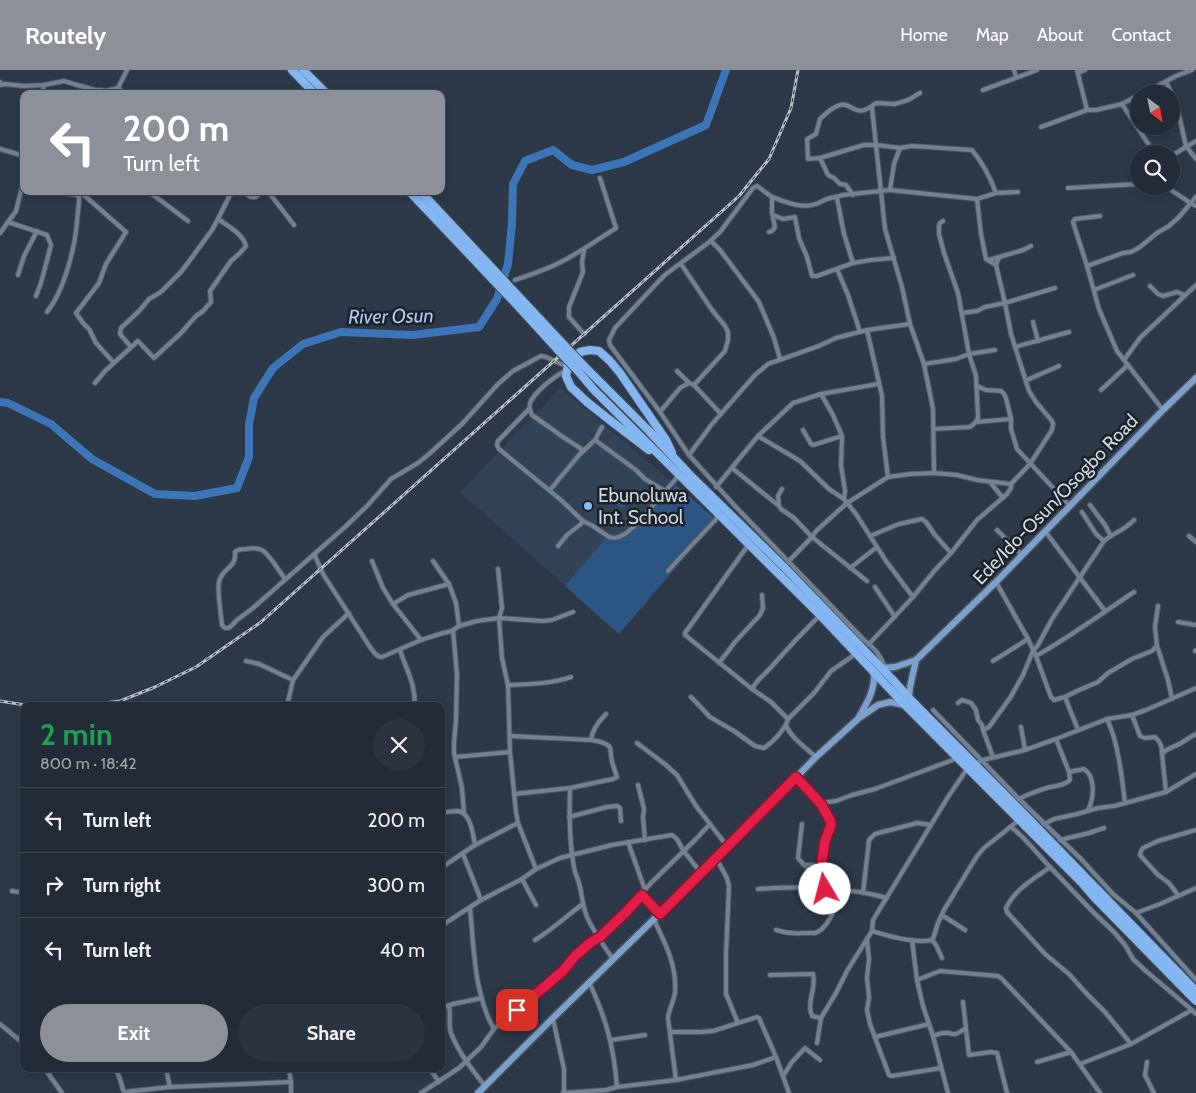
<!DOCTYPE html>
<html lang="en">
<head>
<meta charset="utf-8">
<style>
	:root { --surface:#222b36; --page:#2a333e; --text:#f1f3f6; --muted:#a2a7ad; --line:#3f4751; --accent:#8c9099 }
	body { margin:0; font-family:Cabin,sans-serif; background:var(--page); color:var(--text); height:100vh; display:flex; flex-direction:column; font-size:19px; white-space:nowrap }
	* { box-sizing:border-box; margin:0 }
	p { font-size:16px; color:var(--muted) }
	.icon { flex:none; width:28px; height:28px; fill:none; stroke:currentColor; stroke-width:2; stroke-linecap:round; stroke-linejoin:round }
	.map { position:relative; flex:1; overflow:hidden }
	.sheet { position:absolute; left:20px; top:632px; width:425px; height:370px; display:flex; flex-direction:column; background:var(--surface); border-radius:10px; box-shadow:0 2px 8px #0003,0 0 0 1px var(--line) }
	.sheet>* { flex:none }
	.guide { position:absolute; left:20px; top:20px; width:425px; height:105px; border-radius:10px; box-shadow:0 2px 8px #0003,0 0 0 1px var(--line); background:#8c9099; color:#fff; overflow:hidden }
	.needle { width:32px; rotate:148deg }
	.tools { position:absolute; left:1130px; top:15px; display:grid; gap:10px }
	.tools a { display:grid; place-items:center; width:50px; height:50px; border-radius:50%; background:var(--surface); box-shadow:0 2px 8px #0003,0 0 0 1px var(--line); font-size:25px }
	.pin { position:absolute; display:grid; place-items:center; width:42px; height:42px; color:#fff; margin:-21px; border-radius:10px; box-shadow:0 2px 8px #0006 }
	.me { position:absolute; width:55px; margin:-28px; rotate:352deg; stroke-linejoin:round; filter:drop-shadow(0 0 4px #0008) }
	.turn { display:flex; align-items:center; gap:18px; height:105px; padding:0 20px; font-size:22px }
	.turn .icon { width:65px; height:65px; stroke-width:2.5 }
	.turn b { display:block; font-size:35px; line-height:42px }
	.round { display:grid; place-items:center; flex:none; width:52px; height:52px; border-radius:26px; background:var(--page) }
	.headline { display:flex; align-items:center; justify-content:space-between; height:85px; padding:0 20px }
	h1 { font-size:30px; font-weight:700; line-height:38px; color:#1e9e55 }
	.cta { display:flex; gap:10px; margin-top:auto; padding:10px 20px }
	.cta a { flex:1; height:58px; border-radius:30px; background:var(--accent); color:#fff; font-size:20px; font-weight:700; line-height:58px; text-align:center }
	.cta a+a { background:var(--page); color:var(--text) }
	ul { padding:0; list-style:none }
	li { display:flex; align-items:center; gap:15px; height:65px; padding:0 20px; border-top:1px solid var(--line) }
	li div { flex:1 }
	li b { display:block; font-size:19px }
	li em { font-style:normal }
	header { display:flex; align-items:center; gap:30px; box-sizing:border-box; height:70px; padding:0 25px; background:var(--accent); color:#fff }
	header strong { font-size:24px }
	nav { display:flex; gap:28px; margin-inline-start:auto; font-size:18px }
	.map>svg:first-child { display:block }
</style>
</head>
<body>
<header>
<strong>Routely</strong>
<nav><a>Home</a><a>Map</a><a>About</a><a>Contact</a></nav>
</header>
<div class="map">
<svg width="1196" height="1023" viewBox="0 0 1196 1023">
	<rect width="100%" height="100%" fill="#2d3948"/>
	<!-- built -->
	<path fill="#324257" d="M560,318L718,450L619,564L460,422Z"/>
	<!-- green -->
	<g fill="#2d5584">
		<path d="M676,415L716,450L619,564L565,516L606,468L614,471L622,469L634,460Z"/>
		<path d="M617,422L628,432L622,439L611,430Z"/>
	</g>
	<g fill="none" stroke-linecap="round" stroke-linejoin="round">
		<!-- river -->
		<path stroke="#3c76b9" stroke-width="8" d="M0,332L8,333L51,354L92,389L155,424L195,426L237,418L249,387V354L254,328L273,298L303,274L341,262L413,265L479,257L497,229L508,194L512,153L513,114L525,91L553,80L572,95L592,100L624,92L706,55L726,0"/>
		<defs>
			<g id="street">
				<path d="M1014,0L1016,7"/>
				<path d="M1077,0L1087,40"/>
				<path d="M1078,3L1085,0"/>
				<path d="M0,12V15L5,14L24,16L44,15L64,11L77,15L95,20H101L105,21L118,18L127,0"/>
				<path d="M1166,12L1176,32L1186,76L1196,89"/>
				<path d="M118,18L126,24"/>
				<path d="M983,20L1037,0"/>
				<path d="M920,23L908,30L895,34L876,33C854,51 853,31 840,35C833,37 825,44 820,49L816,64L807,69L808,89L820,88L864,75H877L900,78L912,76L972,80C983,93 990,107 996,123"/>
				<path d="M42,24L44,15"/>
				<path d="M1142,24L1176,6L1192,0"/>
				<path d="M1122,34L1155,84"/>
				<path d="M872,38L885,159L902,217L910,254L924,294L933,339L934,403"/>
				<path d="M1041,57L1087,40H1096L1122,34L1139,25"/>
				<path d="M0,79L24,86"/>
				<path d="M1171,86L1196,71"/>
				<path d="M820,88L828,105L834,108L840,114L846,115L853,125"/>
				<path d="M1163,116C1175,121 1184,130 1196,136"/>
				<path d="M1068,118L1139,114"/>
				<path d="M890,120L894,94L900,78"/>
				<path d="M148,121L188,151"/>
				<path d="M242,121L251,127H256L262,121"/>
				<path d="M266,121L270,124L294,155"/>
				<path d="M85,126L126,162L106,194L99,213L76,243L83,253L89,259L96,273L114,293"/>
				<path d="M772,127L757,116L753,118L720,162L708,173L666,204L658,212L615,258L609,270L610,275L660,342L689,385L735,436L864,570C875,579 881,585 885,598"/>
				<path d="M837,128L844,164L853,193"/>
				<path d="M977,129L981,164L986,189L996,195"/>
				<path d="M773,145L783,149L795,147L799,168L807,187L812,206H817L853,193L871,190L894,188"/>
				<path d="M1100,146L1075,149L1073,152L1087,196L1099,239L1117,281L1163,340"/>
				<path d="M8,152L47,165L51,175L41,213L36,226"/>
				<path d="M769,162L772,161L775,157L772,143V127C786,132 801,139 816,134C820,133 823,130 827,129C833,127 837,127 843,125L890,120L977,129L996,123L1018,122"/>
				<path d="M0,163L16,141L23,113L22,104L24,98"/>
				<path d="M711,171L720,180L759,232L774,268L780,289"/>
				<path d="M584,180L582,192L583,202L569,237V247L584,264"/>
				<path d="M989,190L1023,180L1031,176"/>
				<path d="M681,194L712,240L725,256L728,262V270L725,281L694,315"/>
				<path d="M1087,196L1123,183L1131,182L1140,177L1157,163L1169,156L1179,147L1196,127"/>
				<path d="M837,199L848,225L860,262"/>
				<path d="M18,205L24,186L37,161"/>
				<path d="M515,210C530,205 545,200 559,193C579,183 597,170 616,158L600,108"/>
				<path d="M1150,216L1158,224L1163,226L1177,222L1185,225"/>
				<path d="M1094,220L1133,205"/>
				<path d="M47,242C61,224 68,201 73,178C77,163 77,147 79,132V126L76,125L53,121"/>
				<path d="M962,243L977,241L985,237L1005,233L1055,218"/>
				<path d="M1033,252L1038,271"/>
				<path d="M867,260L882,326L883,367L888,407"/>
				<path d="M131,277L120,264L121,258L140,240L149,229L161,222L181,202L193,186L212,160L218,149"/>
				<path d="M1015,277L1069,262"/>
				<path d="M1124,290L1140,268L1196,215"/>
				<path d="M924,294L956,289L969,284L995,280"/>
				<path d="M565,301C555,306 534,322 530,333C529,337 530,341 532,345L563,367L583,380"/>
				<path d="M677,301L689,313"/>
				<path d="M1027,310L1059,296"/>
				<path d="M95,313L105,301L138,271L154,288L181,263L196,246L203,241L211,232L210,221L231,191L240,183L246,176C243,164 228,156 218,149L232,121"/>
				<path d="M977,316L986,320L1001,321L1004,324L1006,328L1011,349V359L1017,379L1070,436"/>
				<path d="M1101,320L1128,295"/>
				<path d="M821,324L833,345L842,366L841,395L845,421L844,429"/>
				<path d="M529,339L498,371L497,375L499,379L561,430L583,451L593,456L609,467L614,468L619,467L625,464L636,455L680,404"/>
				<path d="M660,342L680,318L689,313L694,315L721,344"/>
				<path d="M976,352L1011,349"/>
				<path d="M934,359L970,357L976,352L978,347L976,306L969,284L958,223L944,183L939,164V156L940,153L943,151"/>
				<path d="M803,360L811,374L813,375L842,366"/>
				<path d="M758,366L800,391L829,419L844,429L856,444L886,491L913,527"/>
				<path d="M595,370L636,400L645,409L665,421"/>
				<path d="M689,385L712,354L755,305L768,294L819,276L836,268L867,260L910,254"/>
				<path d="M732,398L779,436"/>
				<path d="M990,412L1003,428"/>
				<path d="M716,417L758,366L793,333L821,324L878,314"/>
				<path d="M782,419L778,426L779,436L781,439L794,448L812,467L867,511"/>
				<path d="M550,420L579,385L595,370L602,357"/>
				<path d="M1090,435L1105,455L1111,466"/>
				<path d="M1082,442L1096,464L1104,471"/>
				<path d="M997,460L1022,485"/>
				<path d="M1045,461L1105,541"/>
				<path d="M870,466L899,454L922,449L926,452L935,465L951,483"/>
				<path d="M1189,466L1196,472"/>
				<path d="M749,474L685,563V565L752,619L771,632L788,649"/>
				<path d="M558,476L567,465L581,454L583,451"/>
				<path d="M314,484L323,504L370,577C374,582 376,587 382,587L421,570L443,563L452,561L459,556L477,551L499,548L542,551L552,550L573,542"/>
				<path d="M372,491L383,518L393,534L421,570"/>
				<path d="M433,491L449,514L456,533L459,556"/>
				<path d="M788,492L812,467L816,461L847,433L888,407L910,404L934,403L957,405L977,410L1011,414"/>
				<path d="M850,498L877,477"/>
				<path d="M498,499L502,538L499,548L502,588L508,615L510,682L516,742L518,753L536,799"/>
				<path d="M668,501L677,491L720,445"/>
				<path d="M285,509C279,501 270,485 262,480C257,478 251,478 246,479C241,479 238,479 235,482C237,499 222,497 219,512C217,520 221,545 222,555L225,558H228L230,557L237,550L253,538L345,457L367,436L391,409L418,393L429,384L462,354L498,314L513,301L541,286L546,287L561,294L568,295"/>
				<path d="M996,512L1028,569L1036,586L1051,627L1054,630L1065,627L1077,621L1098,612L1108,603L1132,589L1152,581L1157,576"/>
				<path d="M875,517L895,547"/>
				<path d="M393,534L408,525L449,514"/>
				<path d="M1158,536L1155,557L1157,576L1168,610L1172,629"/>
				<path d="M1178,552L1196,555"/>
				<path d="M453,560L457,605L456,650L454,673V683L462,718L464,744"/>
				<path d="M869,574L913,527L935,500L951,483L977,450L1007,424L1011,418V414L1030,394L1052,360L1053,354L1052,351L1036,332L1029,321L1011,264L1005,233L996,195L999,187"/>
				<path d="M400,580C407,602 415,612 415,636"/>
				<path d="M1195,581L1196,580"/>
				<path d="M1036,586C1070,567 1101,544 1134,522"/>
				<path d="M246,591L259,594L293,610"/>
				<path d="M993,591L1028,569"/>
				<path d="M719,593L735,572L760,545L763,538L762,525"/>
				<path d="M508,615C530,614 550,614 571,607"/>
				<path d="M752,619C757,609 766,604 773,595C788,578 804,561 820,545"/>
				<path d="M691,627L710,647L734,661L755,676L764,678C773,672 785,660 788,649L814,623L831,601L857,583"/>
				<path d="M1065,627L1078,660"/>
				<path d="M958,633L962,630L971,633L976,640L978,650L982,655L983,660L993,687"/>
				<path d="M287,636L293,610L298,603L323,567L349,543"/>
				<path d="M933,640L1019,729L1081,789L1113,824L1136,843L1196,910"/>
				<path d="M1132,645L1140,666L1145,668L1155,667C1161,672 1162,677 1162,684C1168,677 1173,678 1181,673C1186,670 1190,667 1196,664"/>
				<path d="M1107,649C1118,671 1122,708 1125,733"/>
				<path d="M786,655C790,667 807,679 816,687"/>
				<path d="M1021,657L1025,680"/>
				<path d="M983,660L989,657L1010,628L1023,605L1033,581L1038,575L1052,549L1104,471C1114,462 1124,461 1134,450"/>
				<path d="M510,666L591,670C597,671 606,672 610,677L612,692L617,707L613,709L570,718L514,724"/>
				<path d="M591,670C592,659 599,651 606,644"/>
				<path d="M637,673L666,695L677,705L696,736L727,776"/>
				<path d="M1162,684L1166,722"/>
				<path d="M455,687L510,682"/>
				<path d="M975,694L983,690L1025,680L1056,669L1107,649L1132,645L1146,640L1196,618"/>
				<path d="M1069,702L1084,699C1096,707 1094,729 1088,740"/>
				<path d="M796,707L821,733L830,750L831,755L825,771L821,797L825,819"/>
				<path d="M638,715L644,739L643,747L645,770"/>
				<path d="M570,718C569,747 569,775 575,802C577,807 579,812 580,817C582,827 583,837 587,847C594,862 603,875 613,889"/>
				<path d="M1019,729C1028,724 1040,720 1050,717C1057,716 1065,715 1070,710L1069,702L1056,669"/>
				<path d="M821,733L836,731L852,725L875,719L958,688"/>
				<path d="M441,743C446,742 452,741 458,741C471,743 473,765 475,775"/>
				<path d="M569,747L607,737L617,736L620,738L621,751"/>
				<path d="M802,754L798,788L804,795L815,803"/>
				<path d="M1044,754L1054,749L1077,744L1098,738L1114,736L1166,722L1196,704"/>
				<path d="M1011,757C1026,768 1037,784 1050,797C1034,809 1015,819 1006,838L1007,842L1045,884L1069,904L1086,923L1105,942L1131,974"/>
				<path d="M1060,770L1089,763L1104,758"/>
				<path d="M628,772L645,820"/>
				<path d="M463,784L481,830"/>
				<path d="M716,788L727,808L729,816L726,884V924L738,953"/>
				<path d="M804,795H816L821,797L815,803L809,818"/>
				<path d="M1050,797L1094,843L1114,862L1125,875L1133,889L1147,902L1192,940"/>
				<path d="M441,798L475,775L518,753"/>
				<path d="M522,809L536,835"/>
				<path d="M758,819C798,816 848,817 887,828"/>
				<path d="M12,821L24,823"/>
				<path d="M863,823L869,770L875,764L917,753L931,755"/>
				<path d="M642,825L660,844"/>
				<path d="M1178,825L1169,813L1158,805L1140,785L1141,781L1143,778L1158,771L1196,760"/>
				<path d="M470,838C474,878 474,924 494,959"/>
				<path d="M1136,843L1160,834L1196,818"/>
				<path d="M941,846L945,847L965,860"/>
				<path d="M654,850C665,873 677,895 675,922C674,931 669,939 668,948L676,1010"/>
				<path d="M441,856L481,830L522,809L536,799L560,788L612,775L672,765L677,769L683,780L701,803"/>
				<path d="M776,860C785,863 793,864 803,863C807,863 811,863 815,863C829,859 837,833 842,821"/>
				<path d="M872,861C888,866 915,874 932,870"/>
				<path d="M867,869L869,890L867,907L869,928L867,940L870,954L889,1005L892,1006L941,998"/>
				<path d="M535,870C552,860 566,846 583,834"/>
				<path d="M912,870L917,910L923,936L933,966L948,1023"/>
				<path d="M932,870L934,866L938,853L944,840L977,786L984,778L1019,750"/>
				<path d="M932,870L936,875L942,888"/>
				<path d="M770,905L813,904C817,917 806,932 812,946L821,948"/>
				<path d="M917,910L940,901L998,906L1001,908L1071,982L1100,1023"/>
				<path d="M589,912C606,948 614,977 617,1017"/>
				<path d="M963,932L969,985L991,982L997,983L1007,1023"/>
				<path d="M449,935C451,945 448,954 451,963C458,982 472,1000 485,1016"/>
				<path d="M441,938L453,934L482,928"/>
				<path d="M553,949L564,999V1023"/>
				<path d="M0,954L24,974"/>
				<path d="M670,962H700L713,961L757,947L759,948L776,987L789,1023"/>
				<path d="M933,966L942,963H949L953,964H956L965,959"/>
				<path d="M875,967L929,954"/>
				<path d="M18,969L24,963"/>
				<path d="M611,970L645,965"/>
				<path d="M817,973L821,948L836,923L847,901L872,861L873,850L948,727L967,699"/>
				<path d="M1037,992L1071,982"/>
				<path d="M1147,992L1145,1005L1154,1023"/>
				<path d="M1080,994L1131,974L1192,940L1196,944"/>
				<path d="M45,999L62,1023"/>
				<path d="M116,999L120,1009L124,1023"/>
				<path d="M166,999L170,1017"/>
				<path d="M289,999L291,1012V1023"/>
				<path d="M430,999L439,1012"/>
				<path d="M783,1006L792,992L805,978L820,990"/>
				<path d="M124,1022L170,1017L291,1012"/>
				<path d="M421,1023L459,998L481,977L494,959L563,901L575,887L598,867L601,866L625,843L651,813L696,769L710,754"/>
				<path d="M563,1023L606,1020L617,1017L676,1010L753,995L776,987"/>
			</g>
			<g id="primary">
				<path d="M881,598L895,597L916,590L996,512L1163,340L1196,308"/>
				<path d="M909,628L910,617L916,590"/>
				<path d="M859,647C868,631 875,621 874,602"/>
				<path d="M478,1023L553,948L743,762L816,687L859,648L878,635L890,632L905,635"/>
			</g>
			<g id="highway">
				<path d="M292,0L315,24"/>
				<path d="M303,0L327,24"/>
				<path d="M409,121L517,235L559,281"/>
				<path d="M420,121L565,276"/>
				<path d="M583,295L649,361L690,405L784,497L892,609L909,628L1027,747L1196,921"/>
				<path d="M578,301L594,320L820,545L905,635L1082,813L1094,827L1196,931"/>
				<path d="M649,380L611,351L587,332L571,317L566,306L568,295L580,282L590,280L599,281L610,291L620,303L666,370L672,383"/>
			</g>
		</defs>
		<!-- street casing -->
		<use href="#street" stroke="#4d5764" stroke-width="6"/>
		<!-- primary casing -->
		<use href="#primary" stroke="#4d5764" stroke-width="9"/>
		<!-- highway casing -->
		<use href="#highway" stroke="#4d5764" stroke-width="10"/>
		<!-- street -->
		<use href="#street" stroke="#738192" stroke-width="4"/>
		<!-- primary -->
		<use href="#primary" stroke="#7da1cc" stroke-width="6"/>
		<!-- highway -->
		<use href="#highway" stroke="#84b6f2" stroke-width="8"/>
		<defs>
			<g id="rail">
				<path d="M0,631L31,636"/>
				<path d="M80,636L120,631L155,617L196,597L261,552L739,126L769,89L791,38L798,0"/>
			</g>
		</defs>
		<!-- rail casing -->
		<use href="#rail" stroke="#b8c0ca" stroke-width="3"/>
		<!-- rail -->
		<use href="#rail" stroke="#1a2027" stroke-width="1" stroke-dasharray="4" stroke-linecap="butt"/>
		<defs>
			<g id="highway-bridge">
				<path d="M565,276L583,295"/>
				<path d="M559,281L578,301"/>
			</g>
		</defs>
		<!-- highway-bridge casing -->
		<use href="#highway-bridge" stroke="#4d5764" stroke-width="10" stroke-linecap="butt"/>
		<!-- highway-bridge -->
		<use href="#highway-bridge" stroke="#84b6f2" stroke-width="8"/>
	</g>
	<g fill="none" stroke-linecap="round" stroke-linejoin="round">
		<defs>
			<path id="route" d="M517,940L563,901L575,886L590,873L601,866L625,843L642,825L660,844L742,762L796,707L821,734L830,750L831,755L825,771L821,797L825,819"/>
		</defs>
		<!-- route casing -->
		<use href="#route" stroke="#92132f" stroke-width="12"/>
		<!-- route -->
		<use href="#route" stroke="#e11d48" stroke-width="9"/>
	</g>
	<!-- markers -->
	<circle fill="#86bbfb" stroke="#1a2027" stroke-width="2" cx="588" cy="436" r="5"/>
	<g text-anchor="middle" stroke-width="5" stroke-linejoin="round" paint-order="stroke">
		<!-- poi labels -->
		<g font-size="19" fill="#d0d8e1" stroke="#1a2027" text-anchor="start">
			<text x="598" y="432">Ebunoluwa<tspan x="598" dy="22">Int. School</tspan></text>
		</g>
		<!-- street labels -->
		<g font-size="19" fill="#d0d8e1" stroke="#1a2027">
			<text transform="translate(1055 429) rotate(-46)" y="7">Ede/Ido-Osun/Osogbo Road</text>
		</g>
		<!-- water labels -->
		<g font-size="20" font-style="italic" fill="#abc8ed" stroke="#1a2027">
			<text transform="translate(391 246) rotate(-1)" y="7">River Osun</text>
		</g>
	</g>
</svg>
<div class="tools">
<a><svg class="needle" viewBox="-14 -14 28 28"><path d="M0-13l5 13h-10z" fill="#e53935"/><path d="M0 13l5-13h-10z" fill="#a2a7ad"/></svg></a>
<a><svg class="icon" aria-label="search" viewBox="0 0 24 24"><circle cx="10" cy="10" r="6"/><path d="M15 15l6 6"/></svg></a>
</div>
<div class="pin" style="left:517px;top:940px;background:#d93025"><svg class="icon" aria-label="arrive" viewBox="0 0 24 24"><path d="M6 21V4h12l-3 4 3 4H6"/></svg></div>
<svg class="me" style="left:825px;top:819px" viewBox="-20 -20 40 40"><circle r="19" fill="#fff"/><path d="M0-13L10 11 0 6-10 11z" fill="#e11d48"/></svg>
<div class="guide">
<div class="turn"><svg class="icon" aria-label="left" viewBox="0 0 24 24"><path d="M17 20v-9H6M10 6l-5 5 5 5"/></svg><div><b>200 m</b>Turn left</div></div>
</div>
<section class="sheet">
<div class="headline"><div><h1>2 min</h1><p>800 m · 18:42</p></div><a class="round"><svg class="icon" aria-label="close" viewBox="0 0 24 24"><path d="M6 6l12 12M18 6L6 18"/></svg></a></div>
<ul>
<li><svg class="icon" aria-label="left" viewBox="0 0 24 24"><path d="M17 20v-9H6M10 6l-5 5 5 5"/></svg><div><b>Turn left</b></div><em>200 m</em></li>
<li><svg class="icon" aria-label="right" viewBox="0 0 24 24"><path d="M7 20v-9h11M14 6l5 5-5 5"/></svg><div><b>Turn right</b></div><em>300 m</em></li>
<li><svg class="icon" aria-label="left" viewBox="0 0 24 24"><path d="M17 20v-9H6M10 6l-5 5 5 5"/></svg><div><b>Turn left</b></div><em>40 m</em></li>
</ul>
<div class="cta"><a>Exit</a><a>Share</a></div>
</section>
</div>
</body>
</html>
